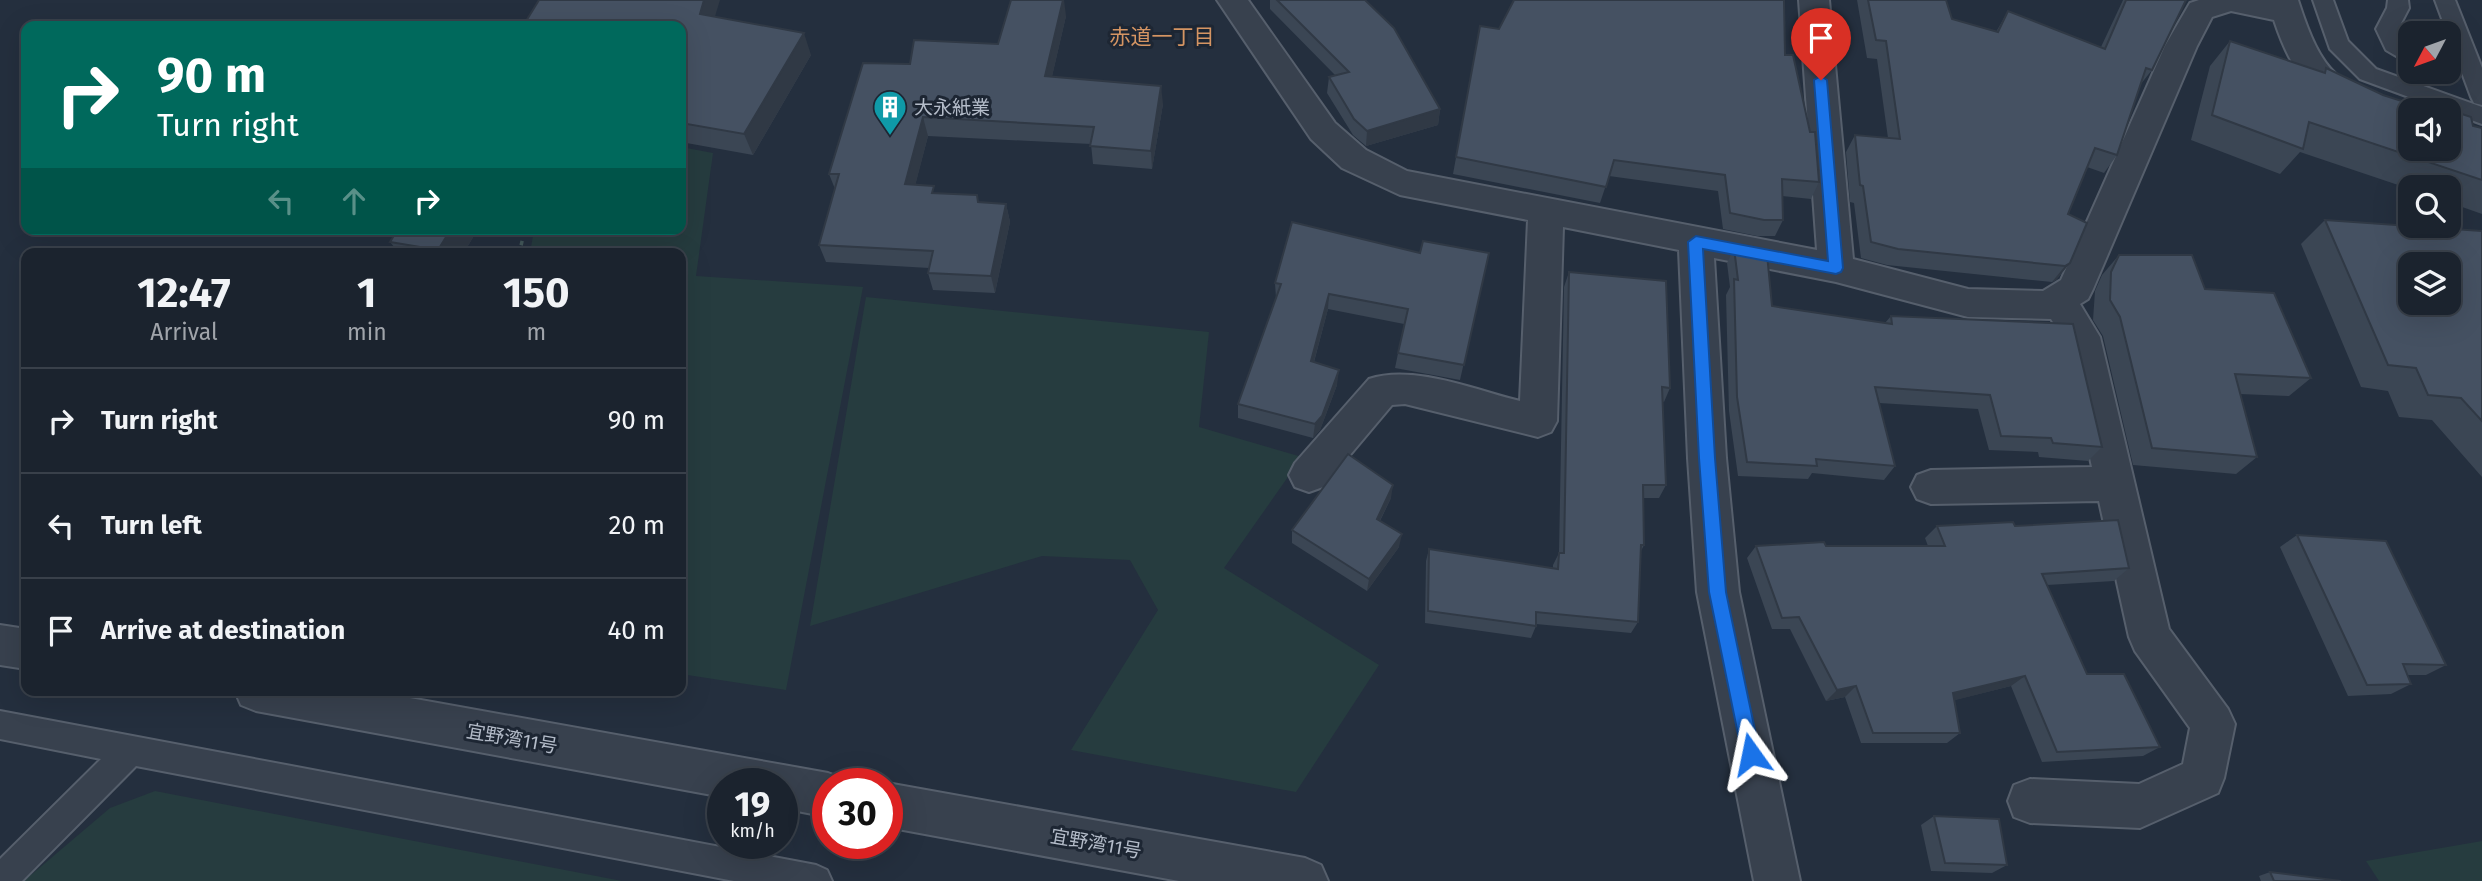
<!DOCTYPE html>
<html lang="en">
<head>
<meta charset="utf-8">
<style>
	:root { --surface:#1b232e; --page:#282f3a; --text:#f1f3f6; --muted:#a0a4aa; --line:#39404a }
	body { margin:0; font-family:"Fira Sans","Noto Sans JP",sans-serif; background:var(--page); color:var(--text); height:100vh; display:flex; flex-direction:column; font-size:26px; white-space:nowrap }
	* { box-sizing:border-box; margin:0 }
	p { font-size:23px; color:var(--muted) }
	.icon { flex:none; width:38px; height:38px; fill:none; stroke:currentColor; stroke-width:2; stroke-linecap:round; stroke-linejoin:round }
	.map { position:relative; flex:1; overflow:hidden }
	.side { position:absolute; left:21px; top:248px; width:665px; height:448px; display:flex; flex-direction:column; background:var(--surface); border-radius:14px; box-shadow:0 7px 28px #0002,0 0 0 2px var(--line) }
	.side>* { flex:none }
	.banner { position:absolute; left:21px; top:21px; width:665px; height:214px; border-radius:14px; box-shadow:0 7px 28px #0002,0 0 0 2px var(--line); background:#00695c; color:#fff; overflow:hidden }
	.needle { width:46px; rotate:229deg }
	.tools { position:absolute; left:2398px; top:21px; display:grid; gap:14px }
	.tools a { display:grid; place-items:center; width:63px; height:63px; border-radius:14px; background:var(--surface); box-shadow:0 7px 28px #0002,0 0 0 2px var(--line); font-size:35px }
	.speed { position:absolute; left:707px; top:768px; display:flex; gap:14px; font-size:35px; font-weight:700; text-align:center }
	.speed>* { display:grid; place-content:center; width:91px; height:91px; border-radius:50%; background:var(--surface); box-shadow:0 7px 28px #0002,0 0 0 2px var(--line); line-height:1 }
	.speed small { font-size:18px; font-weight:400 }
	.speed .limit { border:10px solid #d22; background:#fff; color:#111 }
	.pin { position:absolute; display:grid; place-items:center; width:60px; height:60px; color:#fff; margin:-72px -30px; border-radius:50% 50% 50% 0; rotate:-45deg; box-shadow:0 0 7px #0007 }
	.pin .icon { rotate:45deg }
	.me { position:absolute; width:77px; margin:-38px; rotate:348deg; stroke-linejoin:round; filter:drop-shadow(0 0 5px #0008) }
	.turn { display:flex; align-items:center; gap:24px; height:147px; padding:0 21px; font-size:32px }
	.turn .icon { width:91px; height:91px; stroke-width:2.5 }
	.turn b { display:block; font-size:49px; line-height:60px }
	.lanes { display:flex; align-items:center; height:66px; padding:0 21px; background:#0003; justify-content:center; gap:35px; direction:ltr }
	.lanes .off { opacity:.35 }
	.eta { display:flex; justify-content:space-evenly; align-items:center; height:119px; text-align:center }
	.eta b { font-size:42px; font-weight:700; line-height:49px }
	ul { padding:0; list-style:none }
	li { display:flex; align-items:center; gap:21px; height:105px; padding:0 21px; border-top:2px solid var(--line) }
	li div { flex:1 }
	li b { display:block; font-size:26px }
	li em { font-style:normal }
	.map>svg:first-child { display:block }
</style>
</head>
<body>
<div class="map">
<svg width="2482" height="881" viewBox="0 0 2482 881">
	<rect width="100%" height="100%" fill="#242f3e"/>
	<!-- green -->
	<g fill="#263c3f">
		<path d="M681,147L713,153L696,276L863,287L786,690L681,674V254H530L534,229H681Z"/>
		<path d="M866,297L1209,332L1199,427L1302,457L1224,568L1379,665L1296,792L1071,750L1158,610L1130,560L1042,556L810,626Z"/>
		<path d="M155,791L622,881H24L110,808Z"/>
		<path d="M2482,841V881H2379L2366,861Z"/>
	</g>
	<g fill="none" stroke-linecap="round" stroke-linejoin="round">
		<defs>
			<g id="service">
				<path d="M2313,0H2333L2348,41L2376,69L2482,107V124L2360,79L2330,49Z"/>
				<path d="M2388,0H2408L2409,8L2398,29L2403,41L2410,46V64L2386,50L2376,29L2387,8Z"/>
				<path d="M2435,0H2455L2482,68V105L2474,103L2471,97Z"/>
				<path d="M0,711L816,865L827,870L832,881H734L136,766L22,881H0V859L101,759L0,739Z"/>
			</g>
			<path id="minor" d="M1217,0H1248L1335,123L1366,150L1407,171L1817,250L1799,0H1829L1853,259L1968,289L2043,291L2061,280L2165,46L2190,3L2199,0H2298C2322,75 2338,87 2412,110L2410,134C2333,111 2301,101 2274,20L2231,11L2212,17L2197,46L2093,289L2088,299L2080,304L2100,337L2169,629L2228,709L2235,724L2224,778L2218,793L2140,828L2030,823L2014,817L2008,801L2014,785L2030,779L2139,784L2183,764L2190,728L2135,651L2129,637L2099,501L1931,504L1917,499L1911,487L1917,475L1931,470L2092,467L2064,340L2051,319L1968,317L1836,282L1714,258L1726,458L1739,592L1800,881H1754L1697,592L1688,458L1679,250L1563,227L1557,421L1551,432L1538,437L1405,404L1392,405L1323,487L1309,492L1295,487L1289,475L1295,463L1369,379C1413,364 1475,390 1520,401L1528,220L1400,195L1342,168L1311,139Z"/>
			<g id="tertiary">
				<path d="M0,625L26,629V669L0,665Z"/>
				<path d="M235,691H371L828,773L844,779L846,784H828V817L782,808V784H723V797L256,711L241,705Z"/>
				<path d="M887,783L1305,858L1321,865L1328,881H1179L887,827V784H884Z"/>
			</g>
		</defs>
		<!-- service casing -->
		<use href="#service" stroke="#565f6c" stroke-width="4"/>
		<!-- minor casing -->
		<use href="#minor" stroke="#565f6c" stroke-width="4"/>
		<!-- tertiary casing -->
		<use href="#tertiary" stroke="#565f6c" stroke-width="4"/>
		<!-- path -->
		<path stroke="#44595c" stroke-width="3.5" stroke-dasharray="4.5 4.5" stroke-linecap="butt" d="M519,254L525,229"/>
		<!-- service -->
		<use href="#service" fill="#38414e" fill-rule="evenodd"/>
		<!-- minor -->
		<use href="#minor" fill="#38414e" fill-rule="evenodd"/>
		<!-- tertiary -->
		<use href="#tertiary" fill="#38414e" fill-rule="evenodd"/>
	</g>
	<!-- wall -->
	<g fill="#3b4654">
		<path d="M1270,0H1365L1440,109L1438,125L1366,146L1353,135L1327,93L1329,77L1336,76L1270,9Z"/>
		<path d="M1857,0H1946L1952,19L1996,32L2008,11L2101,47L2123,0H2186L2152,70L2140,85L2117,155L2104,173L2087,167L2068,214L2070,263L2056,280L2052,282L1887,265L1861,258L1854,203L1850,202L1846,152L1855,135L1888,138L1877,59L1867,58Z"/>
		<path d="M1066,16L1052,76L1163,104L1152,169L1093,164L1091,144L928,136L915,185L936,194L979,202L1006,204L1010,222L995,293L933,290L928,273L929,268L826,262L819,245L835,189L829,174L910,64L998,44Z"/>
		<path d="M715,17L811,55L753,155L681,142V26Z"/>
		<path d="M1480,26L1499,29L1785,55L1819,182L1811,199L1782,196L1783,220L1775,236H1757L1723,229L1718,191L1609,176L1600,203L1453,174Z"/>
		<path d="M2230,41L2322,72L2326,68L2383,95L2430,110H2410V149H2448V110H2434L2438,106L2471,117L2473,126L2482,128V214L2448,202V187H2410V189L2300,152L2280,174L2191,140L2210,66Z"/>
		<path d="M2325,220L2482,231V477L2432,420L2399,417L2388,391L2361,387L2301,244Z"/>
		<path d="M478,229L463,254H400L390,242Z"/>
		<path d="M1734,248L1772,306L1885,323L1891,316L2102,447L2088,461L2039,457L2038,452L1989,450L1978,409L1879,403L1895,466L1884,480L1812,473L1808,479L1738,476L1729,411L1726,295L1730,287L1727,263Z"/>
		<path d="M1420,253H1489L1460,380L1395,368L1404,324L1328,309L1314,362L1337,385L1320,430L1313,438L1238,418V404L1276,298L1275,283Z"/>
		<path d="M2119,255L2205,289L2311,378L2289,396L2240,394L2257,457L2236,474L2133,465L2103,336L2093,320L2095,291L2102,275Z"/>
		<path d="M1569,272L1670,388L1664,402L1662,401L1666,485L1659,498H1644V545L1641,551L1638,622L1631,633L1536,624V626L1531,638L1425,623L1426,561L1429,549L1553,568V565L1559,553L1564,287Z"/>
		<path d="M1391,498L1380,521L1399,547L1367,591L1292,543V530Z"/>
		<path d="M1937,526H2015L2129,568L2114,581L2047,585L2087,674L2160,747L2143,756L2042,762L2011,686L1954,700L1960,733L1947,743H1861L1845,697L1826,701L1790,629H1772L1747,558L1756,546H1928L1925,538Z"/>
		<path d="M2297,535L2446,665L2426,675H2407L2411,684L2391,694L2348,696L2280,547Z"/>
		<path d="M1934,816L2007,865L1992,873L1931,871L1921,825Z"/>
		<path d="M2270,872L2341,881H2261L2259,876Z"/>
	</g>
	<!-- shaded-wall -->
	<g fill="#303945">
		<path d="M704,0H720L709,36L700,14Z"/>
		<path d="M1063,0H1064L1066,16L1048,94L1045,76Z"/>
		<path d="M804,33L811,55L753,155L744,134Z"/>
		<path d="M1161,86L1163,104L1152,169L1151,151Z"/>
		<path d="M1440,109L1438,125L1366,146L1367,131Z"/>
		<path d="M923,117L928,136L911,202L905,184Z"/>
		<path d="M1006,204L1010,222L995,293L991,276Z"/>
		<path d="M451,229H478L463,254H441L438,250Z"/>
		<path d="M2070,263L2056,280L2052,282L2065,266Z"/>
		<path d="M1329,294L1328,309L1310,376L1311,361Z"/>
		<path d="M1339,370L1337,385L1320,430L1313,438L1315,424Z"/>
		<path d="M1393,485L1391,498L1374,532L1377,519Z"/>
		<path d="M1402,534L1399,547L1367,591L1369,579Z"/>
		<path d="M2025,676L2011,686L1940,704L1953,693Z"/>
		<path d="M1856,686L1845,697L1826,701L1837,690Z"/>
	</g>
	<!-- building -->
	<g fill="#455162" stroke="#303945" stroke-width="2" fill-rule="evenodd">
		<path d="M539,0H704L700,14L804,33L744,134L681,123V26H523Z"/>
		<path d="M1011,0H1063L1045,76L1161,86L1151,151L1090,146L1094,127L923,117L905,184L934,186L932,193L977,195L978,202L1006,204L991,276L928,273L933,251L819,245L839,174H829L863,63L910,64L914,40L998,44Z"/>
		<path d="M1277,0H1365L1394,28L1440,109L1367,131L1354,119L1329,77L1349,72Z"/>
		<path d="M1514,0H1784L1785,55H1793L1810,132H1815L1819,182L1782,179L1783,220H1764L1730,213L1725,175L1614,160L1606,187L1456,157L1480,26L1499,29Z"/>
		<path d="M1868,0H1946L1952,19L1998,32L2008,11L2105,49L2126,0H2186L2152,70L2146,68L2117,155L2095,148L2068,214L2087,223L2070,263L2065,266L1898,249L1871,242L1863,186L1860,185L1855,135L1900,139L1886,41L1876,40Z"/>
		<path d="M2230,41L2325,73L2326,68L2383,95L2430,110H2410V149H2448V110H2435L2438,106L2471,117L2473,126L2482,128V180L2309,122L2303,149L2212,115Z"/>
		<path d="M2325,220L2482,231V421L2461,398L2428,395L2416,368L2388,365ZM2410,264H2448V303H2410Z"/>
		<path d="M1292,222L1420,253L1423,241L1489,253L1464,365L1398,353L1408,309L1329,294L1311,361L1339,370L1322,416L1315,424L1238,404L1281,284L1275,283Z"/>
		<path d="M398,229H451L438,250L390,242Z"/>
		<path d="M1734,248L1767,254L1772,306L1892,324L1891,316L2073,324L2102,447L2053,443L2051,438L2001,436L1990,395L1875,387L1895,466L1816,459L1817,466L1747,462L1737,397L1734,279L1738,280Z"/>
		<path d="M2119,255H2192L2205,289L2274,293L2311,378L2235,374L2257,457L2152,448L2120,317L2110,300L2111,272Z"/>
		<path d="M1569,272L1666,281L1670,388L1662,387L1666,485H1643L1644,545H1641L1638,622L1536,612V626L1428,611L1429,549L1558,569L1559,553H1564Z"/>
		<path d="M1348,454L1393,485L1377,519L1402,534L1369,579L1292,530Z"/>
		<path d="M2118,520L2129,568L2042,574L2087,674H2124L2160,747L2057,752L2025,676L1953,693L1960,733H1873L1856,686L1837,690L1799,617L1782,618L1756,546L1824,542L1826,546H1945L1937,526L2013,522L2015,526Z"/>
		<path d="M2297,535L2386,541L2446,665L2403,664L2411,684L2367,685Z"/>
		<path d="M1934,816L1999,819L2007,865L1945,863Z"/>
		<path d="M2270,872L2341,881H2274Z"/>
	</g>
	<!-- route -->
	<path fill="#1a73e8" stroke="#114b97" stroke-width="2" d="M1821,76L1827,80L1843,268L1841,272L1836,274L1703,249L1715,458L1726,592L1760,754L1758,761L1751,763L1745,761L1742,754L1709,592L1699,458L1688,242L1696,236L1828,261L1814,80Z"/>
	<!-- icons -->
	<defs>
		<symbol id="building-pin" viewBox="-11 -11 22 30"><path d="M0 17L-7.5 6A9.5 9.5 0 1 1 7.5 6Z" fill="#0f9aa8" stroke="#1d2633"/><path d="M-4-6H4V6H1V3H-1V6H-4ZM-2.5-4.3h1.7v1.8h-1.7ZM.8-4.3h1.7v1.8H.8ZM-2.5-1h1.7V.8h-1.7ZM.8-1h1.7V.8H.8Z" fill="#fff"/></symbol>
	</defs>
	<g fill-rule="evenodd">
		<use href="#building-pin" x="871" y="88" width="38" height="52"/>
	</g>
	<g text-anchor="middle" stroke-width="6" stroke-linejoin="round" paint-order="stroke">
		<!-- poi labels -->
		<g font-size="19" fill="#b4bcc9" stroke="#1d2633" text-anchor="start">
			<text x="914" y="114">大永紙業</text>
		</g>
		<!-- street labels -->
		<g font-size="19" fill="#b4bcc9" stroke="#1d2633">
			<text transform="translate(512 738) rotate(10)" y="7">宜野湾11号</text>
			<text transform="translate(1096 843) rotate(10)" y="7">宜野湾11号</text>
		</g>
		<!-- neighbourhood labels -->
		<g font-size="21" fill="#d59563" stroke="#1d2633">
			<text x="1162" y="44">赤道一丁目</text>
		</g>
	</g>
</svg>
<div class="tools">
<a><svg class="needle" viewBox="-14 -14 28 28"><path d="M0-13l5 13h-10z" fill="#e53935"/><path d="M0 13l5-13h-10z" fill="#a0a4aa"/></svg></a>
<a><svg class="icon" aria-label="sound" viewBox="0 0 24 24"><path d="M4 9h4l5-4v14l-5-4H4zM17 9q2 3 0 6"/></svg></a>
<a><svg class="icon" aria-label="search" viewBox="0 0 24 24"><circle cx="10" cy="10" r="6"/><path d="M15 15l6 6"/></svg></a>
<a><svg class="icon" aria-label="layers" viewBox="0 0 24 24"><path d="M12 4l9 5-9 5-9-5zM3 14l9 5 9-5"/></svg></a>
</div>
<div class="speed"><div>19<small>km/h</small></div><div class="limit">30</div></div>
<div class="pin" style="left:1821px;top:80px;background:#d93025"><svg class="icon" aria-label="arrive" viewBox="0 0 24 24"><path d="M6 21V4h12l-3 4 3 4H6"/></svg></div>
<svg class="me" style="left:1751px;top:754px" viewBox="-20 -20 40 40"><path d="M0-17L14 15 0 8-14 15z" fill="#1a73e8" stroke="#fff" stroke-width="4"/></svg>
<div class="banner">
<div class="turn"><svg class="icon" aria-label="right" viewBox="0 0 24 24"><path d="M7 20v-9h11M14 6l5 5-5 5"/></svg><div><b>90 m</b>Turn right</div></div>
<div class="lanes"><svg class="icon off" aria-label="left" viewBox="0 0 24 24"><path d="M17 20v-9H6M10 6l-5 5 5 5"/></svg><svg class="icon off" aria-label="ahead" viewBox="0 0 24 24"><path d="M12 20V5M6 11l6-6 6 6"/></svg><svg class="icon" aria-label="right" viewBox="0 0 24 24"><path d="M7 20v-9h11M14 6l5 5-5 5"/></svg></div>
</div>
<section class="side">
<div class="eta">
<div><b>12:47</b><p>Arrival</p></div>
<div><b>1</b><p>min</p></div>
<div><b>150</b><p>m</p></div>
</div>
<ul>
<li><svg class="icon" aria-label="right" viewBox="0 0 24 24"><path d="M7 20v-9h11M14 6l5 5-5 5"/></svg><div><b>Turn right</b></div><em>90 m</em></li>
<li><svg class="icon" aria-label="left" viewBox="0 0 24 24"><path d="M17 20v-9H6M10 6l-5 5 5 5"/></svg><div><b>Turn left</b></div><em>20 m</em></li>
<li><svg class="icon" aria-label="arrive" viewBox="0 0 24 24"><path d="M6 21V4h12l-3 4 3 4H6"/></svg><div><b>Arrive at destination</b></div><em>40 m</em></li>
</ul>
</section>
</div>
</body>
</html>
